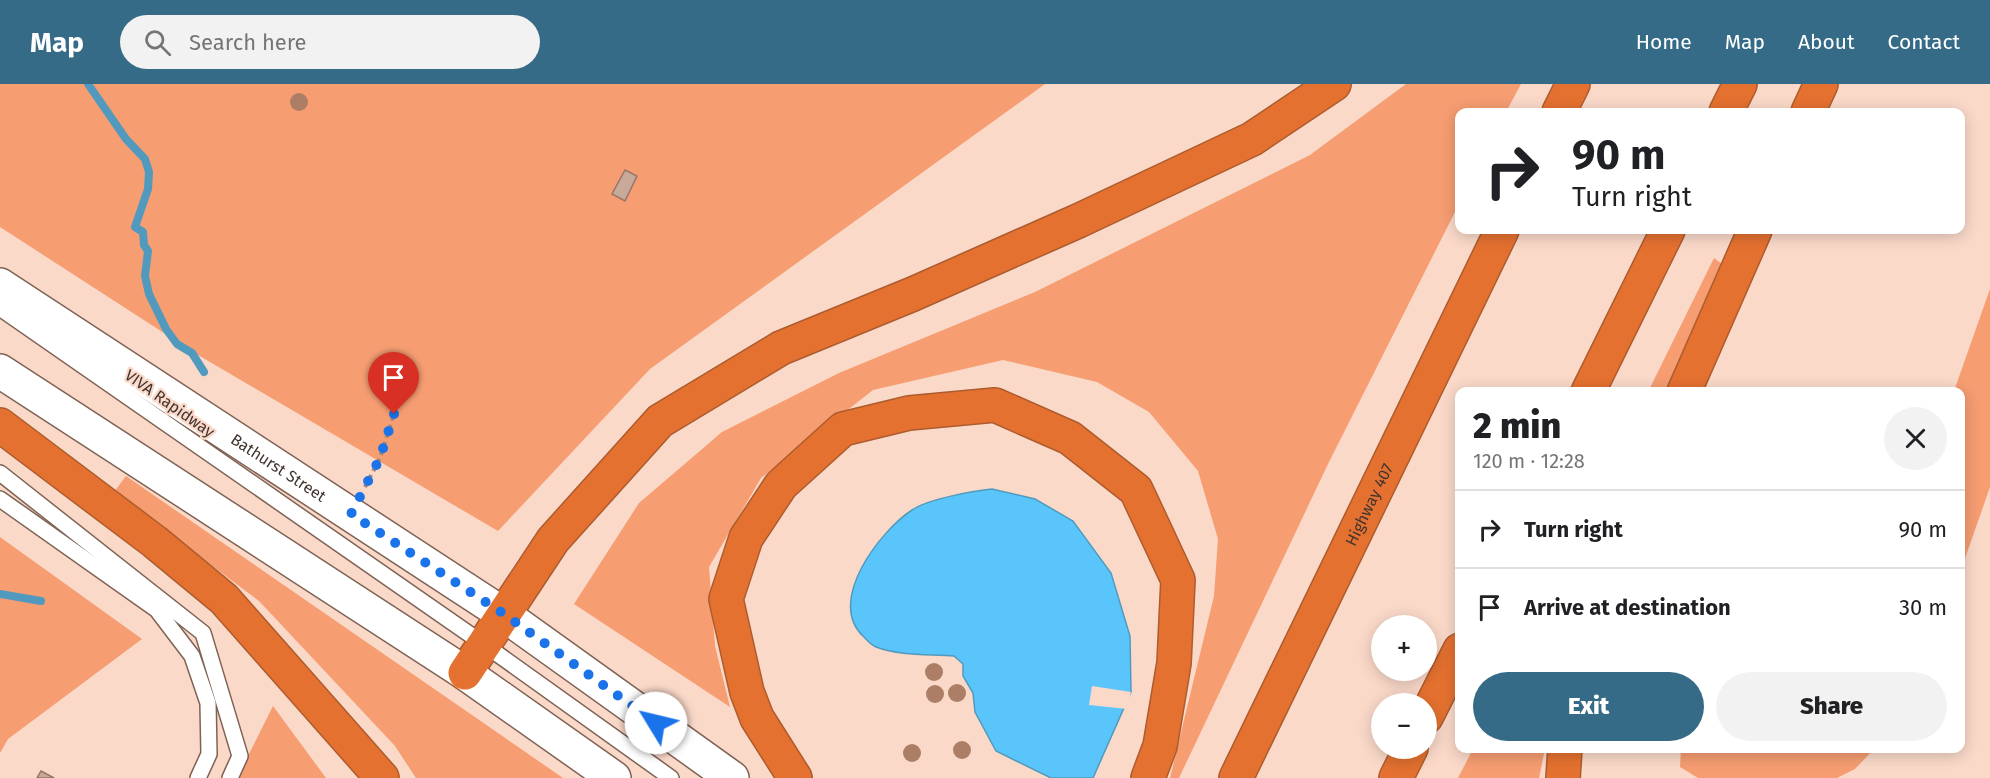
<!DOCTYPE html>
<html lang="en">
<head>
<meta charset="utf-8">
<style>
	:root { --surface:#fff; --page:#f2f2f2; --text:#202124; --muted:#757577; --line:#e0e0e0; --accent:#356b86 }
	body { margin:0; font-family:"Fira Sans",sans-serif; background:var(--page); color:var(--text); height:100vh; display:flex; flex-direction:column; font-size:22px; white-space:nowrap }
	* { box-sizing:border-box; margin:0 }
	p { font-size:20px; color:var(--muted) }
	.icon { flex:none; width:33px; height:33px; fill:none; stroke:currentColor; stroke-width:2; stroke-linecap:round; stroke-linejoin:round }
	.map { position:relative; flex:1; overflow:hidden }
	.side { position:absolute; left:1455px; top:303px; width:510px; height:366px; display:flex; flex-direction:column; background:var(--surface); border-radius:12px; box-shadow:0 3px 15px #0003 }
	.side>* { flex:none }
	.hud { position:absolute; left:1455px; top:24px; width:510px; height:126px; border-radius:12px; box-shadow:0 3px 15px #0003; background:#fff; color:var(--text); overflow:hidden }
	.tools { position:absolute; left:1371px; top:531px; display:grid; gap:12px }
	.tools a { display:grid; place-items:center; width:66px; height:66px; border-radius:50%; background:var(--surface); box-shadow:0 3px 15px #0003; font-size:30px }
	.pin { position:absolute; display:grid; place-items:center; width:51px; height:51px; color:#fff; margin:-62px -26px; border-radius:50% 50% 50% 0; rotate:-45deg; box-shadow:0 0 6px #0007 }
	.pin .icon { rotate:45deg }
	.me { position:absolute; width:66px; margin:-33px; rotate:306deg; stroke-linejoin:round; filter:drop-shadow(0 0 4px #0008) }
	.turn { display:flex; align-items:center; gap:21px; height:126px; padding:0 18px; font-size:27px }
	.turn .icon { width:78px; height:78px; stroke-width:2.5 }
	.turn b { display:block; font-size:42px; line-height:51px }
	.round { display:grid; place-items:center; flex:none; width:63px; height:63px; border-radius:32px; background:var(--page) }
	.overview { display:flex; align-items:center; justify-content:space-between; height:102px; padding:0 18px }
	h1 { font-size:36px; font-weight:800; line-height:45px }
	.action { display:flex; gap:12px; margin-top:auto; padding:12px 18px }
	.action a { flex:1; height:69px; border-radius:36px; background:var(--accent); color:#fff; font-size:24px; font-weight:800; line-height:69px; text-align:center }
	.action a+a { background:var(--page); color:var(--text) }
	ul { padding:0; list-style:none }
	li { display:flex; align-items:center; gap:18px; height:78px; padding:0 18px; border-top:2px solid var(--line) }
	li div { flex:1 }
	li b { display:block; font-size:22px }
	li em { font-style:normal }
	header { display:flex; align-items:center; gap:36px; box-sizing:border-box; height:84px; padding:0 30px; background:var(--accent); color:#fff }
	header strong { font-size:28px }
	nav { display:flex; gap:33px; margin-inline-start:auto; font-size:21px }
	.search { width:420px; height:54px; background:var(--page); display:flex; align-items:center; gap:15px; box-sizing:border-box; padding:0 21px; border-radius:33px; color:var(--muted); font-size:22px }
	.map>svg:first-child { display:block }
</style>
</head>
<body>
<header>
<strong>Map</strong>
<div class="search"><svg class="icon" aria-label="search" viewBox="0 0 24 24"><circle cx="10" cy="10" r="6"/><path d="M15 15l6 6"/></svg>Search here</div>
<nav><a>Home</a><a>Map</a><a>About</a><a>Contact</a></nav>
</header>
<div class="map">
<svg width="1990" height="694" viewBox="0 0 1990 694">
	<rect width="100%" height="100%" fill="#fad9c9"/>
	<!-- green -->
	<g fill="#f69d72">
		<path d="M0,0H1045L650,285L498,447L198,271L0,143Z"/>
		<path d="M1406,0H1521L1506,28H1460L1459,120L1328,380L1179,694H1170L1214,512L1218,455L1198,387L1149,328L1097,298L1003,276L873,306L761,394L709,483L715,562L730,623L574,520L639,419L722,348L839,289L1035,208L1310,71Z"/>
		<path d="M1714,174L1730,186L1668,307L1648,308Z"/>
		<path d="M1990,205V403L1961,486L1960,308L1954,307Z"/>
		<path d="M126,392L563,694H416L395,662L259,517L114,408Z"/>
		<path d="M0,453L142,555L8,655L0,669Z"/>
		<path d="M273,622L326,694H237Z"/>
		<path d="M1473,665H1545L1539,694H1458Z"/>
		<path d="M1681,665V664L1874,665L1855,685L1837,694H1698L1680,683Z"/>
	</g>
	<!-- water -->
	<path fill="#5ac5fa" stroke="#529abd" stroke-width="1.5" d="M992,405L1035,415L1073,437L1111,489L1130,552L1131,608L1093,694H1051L996,667L975,628L973,609L963,592V580L954,572C929,570 900,572 876,563C871,561 867,556 863,552C826,517 880,447 912,426C928,415 973,407 992,405Z"/>
	<!-- pier -->
	<path fill="#fad9c9" d="M1092,602L1131,608L1127,625L1089,621Z"/>
	<g fill="none" stroke-linecap="round" stroke-linejoin="round">
		<!-- stream -->
		<g stroke="#529abd" stroke-width="8">
			<path d="M88,0L126,55L145,75L149,88L148,105L135,143L143,148L144,161L148,167L145,192L149,210L166,245L177,260L192,269L204,288"/>
			<path d="M0,510L41,517"/>
		</g>
	</g>
	<!-- building -->
	<g fill="#c9a99a" stroke="#957769" stroke-width="1.5">
		<path d="M625,86L637,92L625,117L612,110Z"/>
		<path d="M41,687L54,694H37Z"/>
	</g>
	<g fill="none" stroke-linecap="round" stroke-linejoin="round">
		<defs>
			<g id="lane">
				<path d="M0,224L485,561L671,694"/>
				<path d="M0,389L203,549L240,672L230,694"/>
				<path d="M0,415L157,526L192,572L208,619L209,670L198,694"/>
			</g>
			<g id="secondary">
				<path id="s1" d="M0,201L503,530L732,694"/>
				<path d="M0,287L465,589L614,694"/>
			</g>
			<g id="highway">
				<path d="M1559,28L1573,0"/>
				<path d="M1726,28L1740,0"/>
				<path d="M1808,28L1821,0"/>
				<path d="M1588,308L1668,146"/>
				<path d="M1684,308L1755,146"/>
				<path d="M0,341L155,458L224,515L382,694"/>
				<path d="M465,589L553,456L660,337L781,264L913,210L1078,137L1252,55L1334,0"/>
				<path d="M1426,633L1460,566"/>
				<path d="M795,694L757,634L747,608L726,515L746,454L781,401L843,345L909,329L995,321L1070,354L1136,406L1178,496L1174,579L1160,662L1148,694"/>
				<path id="s2" d="M1236,694L1502,146"/>
				<path d="M1396,694L1411,664"/>
				<path d="M1563,694L1565,664"/>
			</g>
		</defs>
		<!-- lane casing -->
		<use href="#lane" stroke="#7e6254" stroke-width="18"/>
		<!-- secondary casing -->
		<use href="#secondary" stroke="#7e6254" stroke-width="36"/>
		<!-- highway casing -->
		<use href="#highway" stroke="#ac5c2f" stroke-width="36"/>
		<!-- path -->
		<path stroke="#9d867b" stroke-width="4" stroke-dasharray="4.5 4.5" stroke-linecap="butt" d="M365,403L380,374L394,330"/>
		<!-- lane -->
		<use href="#lane" stroke="#fff" stroke-width="15"/>
		<!-- secondary -->
		<use href="#secondary" stroke="#fff" stroke-width="33"/>
		<!-- highway -->
		<use href="#highway" stroke="#e57130" stroke-width="33"/>
	</g>
	<!-- trees -->
	<g fill="#ac7e65">
		<circle cx="299" cy="18" r="9"/>
		<circle cx="934" cy="588" r="9"/>
		<circle cx="957" cy="609" r="9"/>
		<circle cx="935" cy="610" r="9"/>
		<circle cx="962" cy="666" r="9"/>
		<circle cx="912" cy="669" r="9"/>
	</g>
	<g fill="none" stroke-linecap="round" stroke-linejoin="round">
		<!-- route -->
		<path stroke="#1a73e8" stroke-width="10" stroke-dasharray="0 18" d="M394,330L380,374L351,430L504,530L656,639"/>
	</g>
	<g text-anchor="middle" stroke-width="4.5" stroke-linejoin="round" paint-order="stroke">
		<!-- street labels -->
		<g font-size="16" fill="#41342e" stroke="#fad9c9">
			<text transform="translate(170 319) rotate(35)" y="6">VIVA Rapidway</text>
			<text dy="6" stroke="none"><textPath href="#s1" startOffset="333">Bathurst Street</textPath></text>
			<text dy="6" stroke="none"><textPath href="#s2" startOffset="304">Highway 407</textPath></text>
		</g>
	</g>
</svg>
<div class="tools">
<a>+</a>
<a>−</a>
</div>
<div class="pin" style="left:394px;top:330px;background:#d93025"><svg class="icon" aria-label="arrive" viewBox="0 0 24 24"><path d="M6 21V4h12l-3 4 3 4H6"/></svg></div>
<svg class="me" style="left:656px;top:639px" viewBox="-20 -20 40 40"><circle r="19" fill="#fff"/><path d="M0-13L10 11 0 6-10 11z" fill="#1a73e8"/></svg>
<div class="hud">
<div class="turn"><svg class="icon" aria-label="right" viewBox="0 0 24 24"><path d="M7 20v-9h11M14 6l5 5-5 5"/></svg><div><b>90 m</b>Turn right</div></div>
</div>
<section class="side">
<div class="overview"><div><h1>2 min</h1><p>120 m · 12:28</p></div><a class="round"><svg class="icon" aria-label="close" viewBox="0 0 24 24"><path d="M6 6l12 12M18 6L6 18"/></svg></a></div>
<ul>
<li><svg class="icon" aria-label="right" viewBox="0 0 24 24"><path d="M7 20v-9h11M14 6l5 5-5 5"/></svg><div><b>Turn right</b></div><em>90 m</em></li>
<li><svg class="icon" aria-label="arrive" viewBox="0 0 24 24"><path d="M6 21V4h12l-3 4 3 4H6"/></svg><div><b>Arrive at destination</b></div><em>30 m</em></li>
</ul>
<div class="action"><a>Exit</a><a>Share</a></div>
</section>
</div>
</body>
</html>
